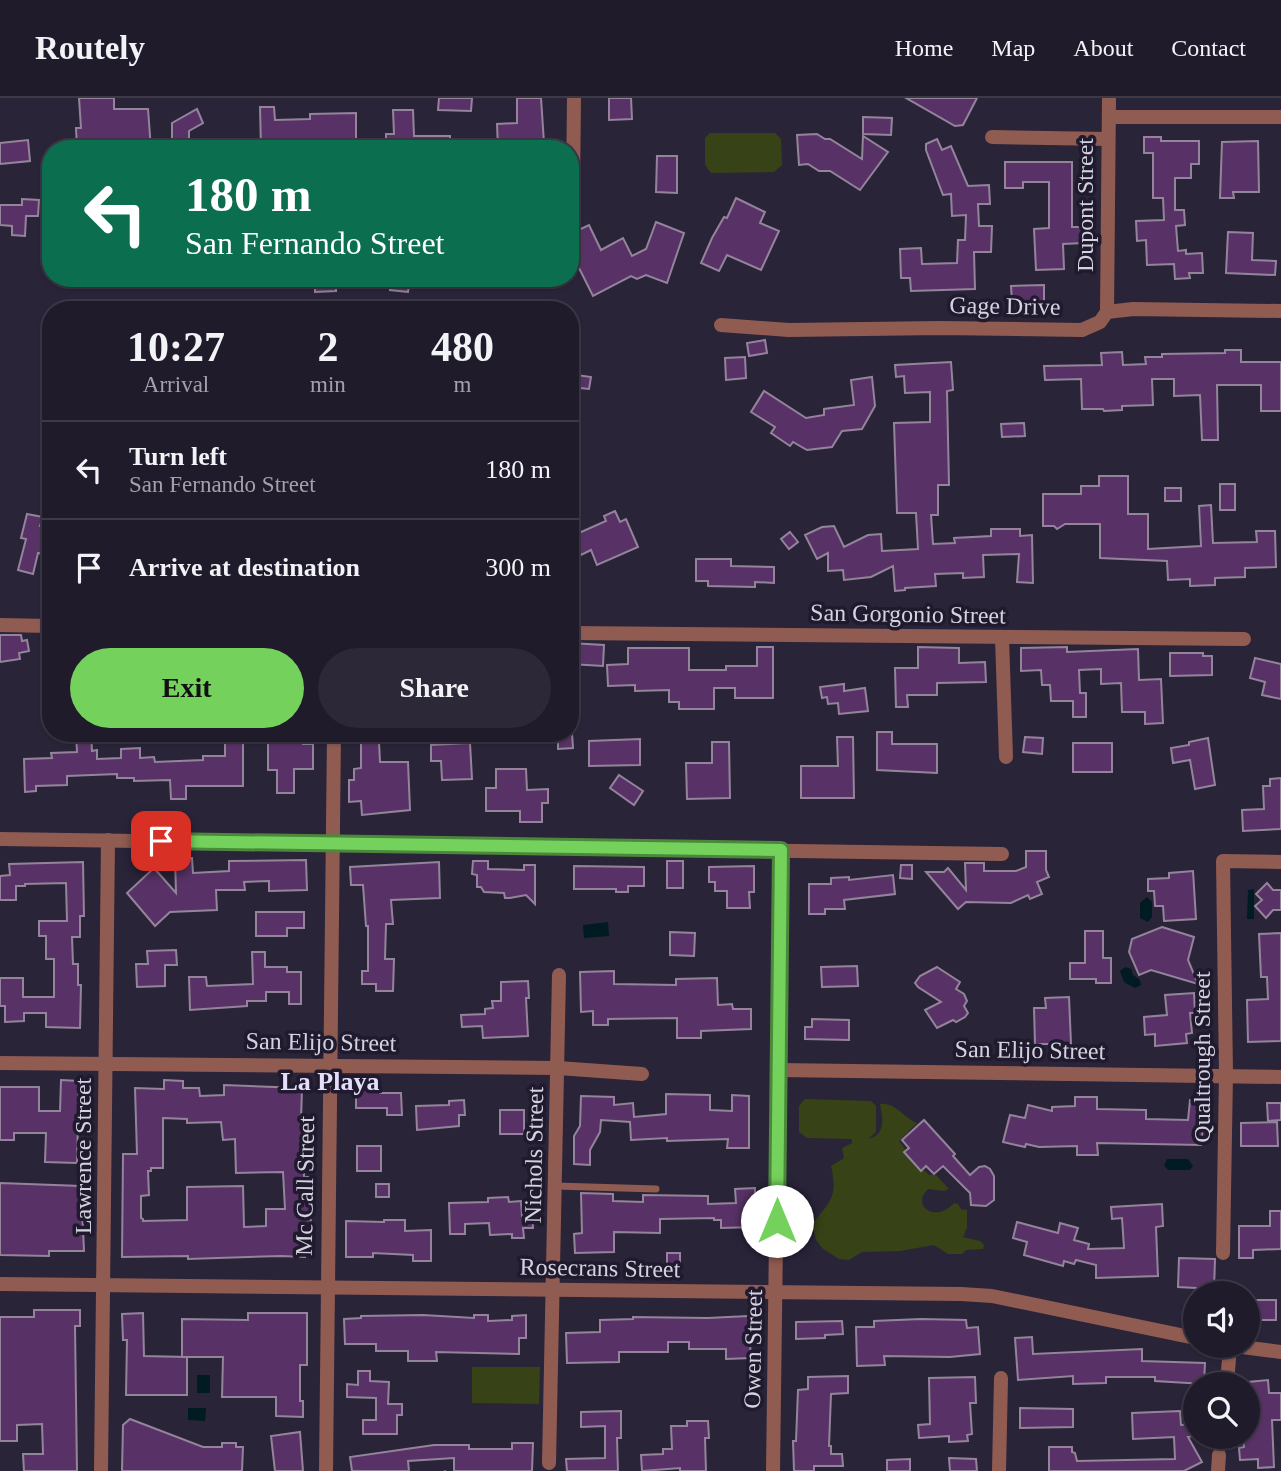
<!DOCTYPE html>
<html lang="en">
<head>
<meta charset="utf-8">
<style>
	:root { --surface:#201b2b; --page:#2d2837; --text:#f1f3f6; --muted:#a2a1a9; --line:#3d3947; --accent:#74d25c }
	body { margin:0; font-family:Georgia,serif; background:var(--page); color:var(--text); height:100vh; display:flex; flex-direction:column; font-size:26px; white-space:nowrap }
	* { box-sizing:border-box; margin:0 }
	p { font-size:23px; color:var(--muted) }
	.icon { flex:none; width:38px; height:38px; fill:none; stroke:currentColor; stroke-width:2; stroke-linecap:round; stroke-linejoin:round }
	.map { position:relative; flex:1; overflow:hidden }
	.drawer { position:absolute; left:42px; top:203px; width:537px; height:441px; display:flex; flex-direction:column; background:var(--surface); border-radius:28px; box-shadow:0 2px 5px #0004,0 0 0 2px var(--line) }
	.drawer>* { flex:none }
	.hud { position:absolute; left:42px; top:42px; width:537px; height:147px; border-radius:28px; box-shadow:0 2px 5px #0004,0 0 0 2px var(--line); background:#0b6e4f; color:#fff; overflow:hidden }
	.buttons { position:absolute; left:1183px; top:1183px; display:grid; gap:14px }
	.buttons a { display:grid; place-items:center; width:77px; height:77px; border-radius:50%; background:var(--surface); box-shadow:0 2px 5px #0004,0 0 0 2px var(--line); font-size:35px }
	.pin { position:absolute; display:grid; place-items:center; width:60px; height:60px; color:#fff; margin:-30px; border-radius:14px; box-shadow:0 4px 10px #0006 }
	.me { position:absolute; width:77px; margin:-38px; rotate:0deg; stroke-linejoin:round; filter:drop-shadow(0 0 5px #0008) }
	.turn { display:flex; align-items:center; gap:24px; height:147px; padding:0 28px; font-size:32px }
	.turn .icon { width:91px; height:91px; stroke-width:2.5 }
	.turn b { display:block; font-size:49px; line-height:60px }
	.eta { display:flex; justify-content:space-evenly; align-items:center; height:119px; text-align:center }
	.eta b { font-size:42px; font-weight:700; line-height:49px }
	.action { display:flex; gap:14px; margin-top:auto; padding:14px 28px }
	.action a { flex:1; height:80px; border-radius:42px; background:var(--accent); color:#111; font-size:28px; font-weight:700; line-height:80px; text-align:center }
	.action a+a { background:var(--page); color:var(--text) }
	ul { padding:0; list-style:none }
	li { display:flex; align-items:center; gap:21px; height:98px; padding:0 28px; border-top:2px solid var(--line) }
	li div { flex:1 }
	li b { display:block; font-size:26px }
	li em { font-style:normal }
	header { display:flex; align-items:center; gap:42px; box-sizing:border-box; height:98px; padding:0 35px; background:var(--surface); border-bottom:2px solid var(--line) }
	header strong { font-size:33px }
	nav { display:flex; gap:38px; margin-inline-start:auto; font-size:24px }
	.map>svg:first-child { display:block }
</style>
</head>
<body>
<header>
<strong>Routely</strong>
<nav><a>Home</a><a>Map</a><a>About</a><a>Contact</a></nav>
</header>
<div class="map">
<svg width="1281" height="1373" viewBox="0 0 1281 1373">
	<rect width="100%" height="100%" fill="#2a2439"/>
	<!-- green -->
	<g fill="#374217">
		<path d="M710,35H775L781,41L782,67L774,74L711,75L705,67V40Z"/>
		<path d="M805,1001L871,1003L876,1008V1034L868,1041C886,1037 883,1021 880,1006C895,1004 904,1020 917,1025L899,1043L921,1072L923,1071L929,1077H936L949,1091L944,1093L928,1091C910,1109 937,1125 954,1105L958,1106L961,1111L967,1112V1130L963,1139L980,1143L984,1147L983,1151L966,1152L962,1156H948L934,1147L900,1153L862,1154L849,1162L839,1161L822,1150L816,1142L812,1126C831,1103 838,1099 831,1068L844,1060L842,1050L852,1045V1041L807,1040L799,1034V1008Z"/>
		<path d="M472,1269H540L539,1306L472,1305Z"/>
	</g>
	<!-- water -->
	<g fill="#001b21">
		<path d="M1254,791V821H1247L1248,792Z"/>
		<path d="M1147,799L1152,804V819L1148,824L1140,820V805Z"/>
		<path d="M608,824L609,838L584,840L583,827Z"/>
		<path d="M1125,869L1131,871L1133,877L1140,882L1141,887L1135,890L1124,884L1120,873Z"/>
		<path d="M1167,1061H1188L1193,1068L1190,1072H1168L1164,1067Z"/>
		<rect x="197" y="1277" width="13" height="18"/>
		<path d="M188,1310H206L205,1323L188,1322Z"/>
	</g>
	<!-- building -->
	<g fill="#583266" stroke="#94849b" stroke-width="2" fill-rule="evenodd">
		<path d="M79,0H114V11H148L151,51H77L76,30H81Z"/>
		<path d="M439,0H472L471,13L438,12Z"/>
		<path d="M517,0H541L544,45L520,46V51H498L497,26L517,25Z"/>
		<path d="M609,0H631L632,21L609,22Z"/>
		<path d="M906,0H977L963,27L955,28Z"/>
		<path d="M260,9H274L275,22L310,21V16L356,15V49L261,51Z"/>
		<path d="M197,11L203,25L189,33V51H172V25Z"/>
		<path d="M393,12H413L414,38H450V51H386V36H394Z"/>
		<path d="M863,19L892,20L891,37L863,36Z"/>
		<path d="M817,36L825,41H830L862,61L863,38L888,54L860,92L830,73H819L808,66L799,67L797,37Z"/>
		<path d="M1144,39H1161V43H1199V66H1191V80H1175V112H1184L1185,127L1176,128L1178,153L1186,152V156L1202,155L1203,175H1189L1190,180L1175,181L1174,166L1147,167L1146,142L1137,143L1136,123L1164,122L1163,100H1153V55H1144Z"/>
		<path d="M937,41L942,52L951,48L968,88L989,87L990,106H978L979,128H992L991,154H974L975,191L911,193L910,180H901L900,151L921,150L922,166L957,165L958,142H965L966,117L952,118L951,96L943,97L926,52V46Z"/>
		<path d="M28,42L30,63L0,66V45Z"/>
		<path d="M1258,43L1259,94H1233L1234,100H1220L1222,44Z"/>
		<path d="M657,58H677V95L656,94Z"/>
		<path d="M1005,64H1072V129H1082L1083,145L1063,146L1064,171L1036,172L1034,131L1049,130V84H1023V90H1005Z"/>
		<path d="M736,100L765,114L760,125L779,133L761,172L727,157L719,173L701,165L712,140L724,119L727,120Z"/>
		<path d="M22,101L39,102L38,118H26L25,138L12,137V128L0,127V107H22Z"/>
		<path d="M656,124L684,135L667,185L646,177L637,181L631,178L593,198L571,154L577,150L570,136L589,127L601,152L623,140L632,158L646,151Z"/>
		<path d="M1228,134L1253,135L1252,162L1276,163L1275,177L1226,175Z"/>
		<path d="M315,180H336V193L315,194Z"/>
		<path d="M391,180H410L408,194L390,192Z"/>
		<path d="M1044,187V203L1012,204L1011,188Z"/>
		<path d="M765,242L767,255L749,258L747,245Z"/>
		<path d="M1225,252H1241V264H1281V313H1261V287H1217L1218,342H1202L1200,297L1174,298V281H1152L1153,307L1122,308V312L1104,313L1103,311H1082L1081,281L1045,282L1044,268L1102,267L1101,255L1122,254L1123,267L1146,266L1145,259H1162V256L1225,255Z"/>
		<path d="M745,259L746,280L726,282L725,260Z"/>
		<path d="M951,264L953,292L947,293L949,387H938V417H931L933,446L955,445L954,440L991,438V431H1020V438L1032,437L1033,485L1017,484L1019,456L983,457L984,479L963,480V475L935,476L936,488L905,490V492L895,493L893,468L871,479L844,482L843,472L828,473V455L817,461L805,437L822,429L834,428L844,449L868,437L881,436L882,453L918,451L916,415H897L894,325L930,324V294L905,295L904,278L896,279L895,267Z"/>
		<path d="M570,276L591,279L589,291L570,289Z"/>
		<path d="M872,279L875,308L862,331L842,333L832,349L807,352L793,344L790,348L771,335L775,329L751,314L764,293L806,320L824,317V311L854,307L851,282Z"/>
		<path d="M1024,325L1025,338L1002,339L1001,326Z"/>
		<path d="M1099,378H1128V416H1148V451L1201,448L1199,408L1211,407L1213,445L1257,444L1256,433H1275L1276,469L1245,470V479L1215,480V487L1190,488V481L1168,482L1167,463L1100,460V426H1065L1057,431L1054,428H1043V396H1081V388H1099Z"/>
		<rect x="1220" y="386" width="15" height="26"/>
		<rect x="1165" y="390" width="16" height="13"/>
		<path d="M615,413L620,424L626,421L638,449L597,467L591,452L581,457L572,438L606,423L604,418Z"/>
		<path d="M27,416L43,419L40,428L51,430V451L45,450L43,456L38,455L33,476L18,472L26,441L21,440Z"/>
		<path d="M790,434L798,444L789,451L781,441Z"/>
		<path d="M696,461H731V468L774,469V485L755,484V489L708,488V483H696Z"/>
		<path d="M0,537H21L22,543L27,542L29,553L19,555L20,561L0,564Z"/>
		<path d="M570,545L604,547L603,568L570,566Z"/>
		<path d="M757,549H773V600H735V590H714V611H679V604H669V592L635,593V587L608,588L607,567L628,566V550H689V572H726V568H757Z"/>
		<path d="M918,549L959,550V565L985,564L986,584L937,585V597H907L908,609H896L895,570H918Z"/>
		<path d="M1067,549V554L1138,551L1139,582L1161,581L1163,625L1145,626V614H1122L1121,585L1101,586V571L1079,572L1080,595H1086V619H1073V603H1051L1050,587H1042L1041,572L1021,573V550Z"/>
		<path d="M1170,555H1203V558H1212V577L1170,578Z"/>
		<path d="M1255,560L1281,566V601L1262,597L1265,584L1250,580Z"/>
		<path d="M844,586V593L865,590L868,613L839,616L838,605L828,606L827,599L822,600L820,589Z"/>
		<path d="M877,634H892V646H937V675L877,672Z"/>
		<path d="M76,635H91L92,653L97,652V661L121,660V651L140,650V660L154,659L155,664L203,662V658H225V641H243V688H186V701H171L170,682L134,683V680H117V676L67,678V687L36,688V693L25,694L24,661L52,660L51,655L77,654Z"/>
		<path d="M287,635H303V646H313V671H294V695H277V672H268V643H286Z"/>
		<path d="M558,635H572L573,650L558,651Z"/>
		<path d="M837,639H853L854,700H801V668H838Z"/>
		<path d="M1025,639L1043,640L1042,656L1023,654Z"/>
		<path d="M1208,640L1215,687L1195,691L1190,662L1173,665L1171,650L1189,647V644Z"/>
		<path d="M640,641V667L589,668V643Z"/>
		<path d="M361,644H379L380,664H408L410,712L362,717L361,703L349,704V682H354V671L361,670Z"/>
		<path d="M712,644H729L730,700L687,701L686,665H712Z"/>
		<path d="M470,645L472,681L442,682L441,663H431V647Z"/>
		<rect x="1073" y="645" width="39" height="29"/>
		<path d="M496,671H526L527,692L548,691V705H542V724H520V713H486V690H496Z"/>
		<path d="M619,677L643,693L634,707L610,690Z"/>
		<path d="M1281,680V731L1243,733L1242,712L1264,711L1263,688H1270V681Z"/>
		<path d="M1026,753H1046V772L1049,779L1037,784L1042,796L1030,801L1028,797L1011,805L966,804L958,811L926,774H944L948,770L966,792L965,765H984V773H1016L1026,769Z"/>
		<path d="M192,760L193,775L229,773V763L306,762L307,792L269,793V783L244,784L245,792H216L217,812L170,814L155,828L127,795L154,770L176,795L175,761Z"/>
		<path d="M473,763H488V771L524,772V767H535V806L526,797L510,800H505L504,795L484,794L481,789H477V777L472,776Z"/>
		<rect x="667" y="763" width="16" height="27"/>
		<path d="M83,764L84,818H80V839H72L73,866H78V887H81L80,930L46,929V915H24V923L5,924V908H0V880H23V899H54V861H46V838H39V823H67L66,785L25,786V788H16V802H0V778L10,777L9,766Z"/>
		<path d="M439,764L440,800L391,802L393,826H386L385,861H394L393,893H376V886H362V873H368V828H366L363,787H351L350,769Z"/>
		<path d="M901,767H912V781L900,780Z"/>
		<path d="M574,768L644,769V788H628V794H616V791H574Z"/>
		<path d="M754,768V794H749L750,810H727V793H715V784H709V769Z"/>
		<path d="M1193,773L1196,821L1164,823L1163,808H1155L1154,793H1148V781L1169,780V775Z"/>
		<path d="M893,777L895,796L844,802L845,811H825V816H809V786H831V780L849,779V782Z"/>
		<path d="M1267,785L1273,792H1281V812H1273L1266,820L1255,808L1262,802L1256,796Z"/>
		<path d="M256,814H304V830H287V838H256Z"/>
		<path d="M1162,829L1194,839L1188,862L1198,886L1151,872L1139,877L1129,854L1132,841Z"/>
		<path d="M1085,833H1103V860H1111V885H1096V881H1070V865H1085Z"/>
		<path d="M670,834L695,835L694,858L670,857Z"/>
		<path d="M1281,835V943L1248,944L1247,902L1268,901L1267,879H1261L1259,836Z"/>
		<path d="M176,852L177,867H165V888L137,889L136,866H148L147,853Z"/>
		<path d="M252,854H265V869H287V874H301V906H289V894H266V903H247V908L190,912L189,879H206L207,888L253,886Z"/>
		<path d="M857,868L858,888L822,889L821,869Z"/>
		<path d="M937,869L960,884L956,891L964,896L967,903L964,908L968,915L965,919L956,924L953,922L937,930L925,912L941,904L918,889L915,885L920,878Z"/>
		<path d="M614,873V886L676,887V881L717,880L718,907L732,906L733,911H751V931L701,933V940H677V920L608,921V927H593V913L581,914L580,874Z"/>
		<path d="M528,883L529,900H526L528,938L483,940L482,928L462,929L461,917L485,916V911L493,910L492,903H501V884Z"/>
		<path d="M1194,895L1195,915H1190L1192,935L1186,936L1187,945L1155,948V936L1145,937L1144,919L1167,917L1165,897Z"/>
		<path d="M1069,899L1071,946H1035L1034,910H1046L1045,900Z"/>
		<path d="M812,921L849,922V942L805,941V929H812Z"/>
		<path d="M61,982L79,983L77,1065L45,1064L46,1035H14V1042H0V989H39V1013H60Z"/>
		<path d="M164,982L183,983V990H199L200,998L224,997V987L302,990L301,1022H307V1039H304V1079H308L311,1126L309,1144H305V1159L281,1158L188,1161V1158L122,1159L123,1056H137L135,990L164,991ZM163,1020L187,1021V1025L221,1024L223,1042L235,1041L236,1075L283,1074L285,1111H266V1128L244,1129L243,1088L187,1089V1122L143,1123V1121L141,1120V1098L149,1097L148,1073H151V1070H163Z"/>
		<path d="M356,986H380V995H401L402,1017H387V1010H356Z"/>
		<path d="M666,996L710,997V1012L732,1013V997L749,998V1050H727L728,1041L667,1043V1040L631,1042L630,1024L601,1022L600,1034L590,1052V1067L574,1066V1038L580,1028L581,998L614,999V1007L633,1005L634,1019L666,1016Z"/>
		<path d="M1075,999H1097V1011L1146,1012V1021L1188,1022L1190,1002L1206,1004L1201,1047L1097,1045L1098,1057H1077V1048L1039,1049L1026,1046L1025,1049L1003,1044L1010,1017L1025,1020L1028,1007L1052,1013V1009L1075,1008Z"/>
		<path d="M464,1002L465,1017H459V1028L417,1032L416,1008L449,1007V1003Z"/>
		<path d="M1267,1005H1281V1022L1268,1023Z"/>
		<rect x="500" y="1012" width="24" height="24"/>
		<path d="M924,1022L955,1056L953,1058L970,1077L979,1069L985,1068L990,1071L994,1078V1102L986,1108L971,1107L970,1095L943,1068L934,1076L926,1068L921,1073L904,1054L909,1050L902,1042Z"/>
		<path d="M1277,1024L1278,1048H1241V1025Z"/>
		<rect x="357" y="1048" width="24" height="25"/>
		<path d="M0,1085L81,1088L84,1153H49V1158L0,1157Z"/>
		<rect x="376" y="1086" width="13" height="13"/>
		<path d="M755,1090V1129L721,1130V1122H714V1120L660,1121V1135L614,1134V1154L575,1155L574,1136L582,1135L581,1095L613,1096V1103L643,1104V1097L708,1098V1106L736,1105L735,1091Z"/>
		<path d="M508,1099L509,1104L521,1103L522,1118L532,1117L533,1130H523L524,1140H512V1136L490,1137L489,1125L465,1126V1136H450L449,1105L488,1104V1100Z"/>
		<path d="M1162,1106L1163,1128L1156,1129L1158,1178L1096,1180V1167L1076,1162L1074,1166L1064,1163L1063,1168L1024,1157L1027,1144L1013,1140L1017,1124L1058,1135L1060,1125L1078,1130L1074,1142L1089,1146L1088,1151L1124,1150L1122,1120L1112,1121L1111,1109Z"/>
		<path d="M1270,1113H1281V1151L1253,1152V1160H1239V1128H1270Z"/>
		<path d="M384,1122H405V1133L431,1132V1163H413V1157L373,1155V1159H346V1123L384,1124Z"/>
		<rect x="667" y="1155" width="13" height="13"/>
		<path d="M1179,1160L1215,1161L1214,1191L1178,1189Z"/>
		<rect x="1248" y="1202" width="28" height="20"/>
		<path d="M34,1212H80V1228H75L77,1373H24L23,1356H43L42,1326L17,1327V1343H0V1219H34Z"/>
		<path d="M143,1215L144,1258L187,1259V1297H126L127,1242H123L122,1216Z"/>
		<path d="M248,1215H307V1267H300V1303H303V1319L276,1318V1299H222L223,1259H182V1221L248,1222Z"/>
		<path d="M423,1217L474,1220V1217H488V1223L512,1222V1218L526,1217V1240H519V1256L436,1254L437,1263H408V1253H376V1246H345L344,1221L361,1220V1218Z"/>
		<path d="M748,1218L751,1260L726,1261V1251H689V1244H668V1254H619V1264L567,1265L566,1235L600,1234V1222L633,1221V1219L708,1220Z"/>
		<path d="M921,1221L966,1222L967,1230L978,1229L980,1256L950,1259L884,1258L885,1267L857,1268L856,1229H874V1223Z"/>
		<path d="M842,1223L843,1236L825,1237V1240L796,1241V1224Z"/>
		<path d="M1032,1239L1033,1256L1142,1251V1263L1205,1265L1204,1286L1155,1283V1279H1106V1285L1073,1286V1278L1018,1282L1015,1240Z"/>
		<path d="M358,1273H370V1283L389,1284L388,1306H402V1317H397V1336H363V1322H376V1300L347,1299V1286L358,1287Z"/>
		<path d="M848,1278V1295L831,1296L829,1348H831V1356H842L843,1368H814V1373H794L793,1343H796L798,1292L808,1291V1279Z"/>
		<path d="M975,1279L976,1305H970L972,1336L967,1337L968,1343L949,1344V1338L919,1340L918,1327L930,1326L929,1280Z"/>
		<path d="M1268,1282L1269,1295H1281V1322H1272L1274,1369L1258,1370V1361L1240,1362L1239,1350L1244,1349L1243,1339H1248V1284Z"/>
		<path d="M1020,1310L1073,1311V1329L1020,1330Z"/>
		<path d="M621,1313V1340H617L618,1373H567L566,1361L605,1360V1328L581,1329V1314Z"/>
		<path d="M1180,1313L1181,1327L1195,1326V1338L1188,1339L1202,1364L1184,1373H1049V1349H1072V1354L1075,1355L1077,1363L1175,1361L1174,1339L1133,1341L1132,1315Z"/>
		<path d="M130,1321L203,1349H222V1345H236V1349H243L242,1373H122L123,1327Z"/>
		<path d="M687,1323H708L709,1340H705L706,1373H680V1370L642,1373L641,1357L663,1356V1351H672L671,1328H687Z"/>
		<path d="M300,1334L303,1373H275L271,1338Z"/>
		<path d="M512,1345H533L532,1373H454V1360L408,1363L409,1373H352L350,1359L434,1347H469V1351H512Z"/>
		<path d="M949,1360L976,1361L977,1373H950Z"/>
		<path d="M910,1361V1373H887V1362Z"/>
	</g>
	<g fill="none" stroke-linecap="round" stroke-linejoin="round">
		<!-- path -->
		<path stroke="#6d687a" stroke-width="2.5" stroke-dasharray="7 3.5" stroke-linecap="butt" d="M445,1373V1372"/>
		<!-- service -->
		<path stroke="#905c51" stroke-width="7" d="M556,1088L656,1091"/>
		<!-- minor -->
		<g stroke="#905c51" stroke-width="14">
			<path d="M1109,19H1281"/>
			<path d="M992,39L1108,41"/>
			<path d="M573,94L574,0"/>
			<path d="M1107,214L1109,0"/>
			<path d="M721,227L789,232L940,230L1082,232L1100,224L1107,214L1133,211L1281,213"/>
			<path d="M0,527L51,528"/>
			<path d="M570,535L1244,541"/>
			<path d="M1002,540L1006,659"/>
			<path d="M0,741L1002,756"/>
			<path d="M0,965L558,970L642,976"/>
			<path d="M778,972L1281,979"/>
			<path d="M1223,1155L1226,976L1223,763L1281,764"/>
			<path d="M1227,1286L1230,1248"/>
			<path d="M549,1365L559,877"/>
			<path d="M101,1373L108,742"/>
			<path d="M326,1373L334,635"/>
			<path d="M773,1373L781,752"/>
			<path d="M999,1373L1001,1280"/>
			<path d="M1218,1373L1219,1357"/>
		</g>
		<!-- tertiary -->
		<g stroke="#905c51" stroke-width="14">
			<path d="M0,1186L961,1196L992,1198L1195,1240"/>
			<path d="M1235,1248L1281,1254"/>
		</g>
	</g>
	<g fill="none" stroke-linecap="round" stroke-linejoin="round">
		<defs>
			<path id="route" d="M161,743L781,752L777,1123"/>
		</defs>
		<!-- route casing -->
		<use href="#route" stroke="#4b883c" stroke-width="18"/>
		<!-- route -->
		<use href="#route" stroke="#74d25c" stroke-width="12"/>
	</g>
	<g text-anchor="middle" stroke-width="7" stroke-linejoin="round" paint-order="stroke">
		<!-- street labels -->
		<g font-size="24" fill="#d5d2df" stroke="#201a2e">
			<text transform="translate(1085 107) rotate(-90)" y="8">Dupont Street</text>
			<text transform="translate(1005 208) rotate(1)" y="8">Gage Drive</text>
			<text transform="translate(908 516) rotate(1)" y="8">San Gorgonio Street</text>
			<text transform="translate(321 944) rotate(1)" y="8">San Elijo Street</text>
			<text transform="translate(1030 952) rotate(1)" y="8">San Elijo Street</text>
			<text transform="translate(1202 959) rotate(-90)" y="8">Qualtrough Street</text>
			<text transform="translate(534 1057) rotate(-89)" y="8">Nichols Street</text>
			<text transform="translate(83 1058) rotate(-90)" y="8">Lawrence Street</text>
			<text transform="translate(305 1088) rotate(-89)" y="8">Mc Call Street</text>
			<text transform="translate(600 1170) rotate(1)" y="8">Rosecrans Street</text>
			<text transform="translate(753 1251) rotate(-89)" y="8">Owen Street</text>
		</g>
		<!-- neighbourhood labels -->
		<g font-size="26" font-weight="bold" fill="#e6dffb" stroke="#201a2e">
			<text x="330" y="992">La Playa</text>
		</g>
	</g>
</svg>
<div class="buttons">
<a><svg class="icon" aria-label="sound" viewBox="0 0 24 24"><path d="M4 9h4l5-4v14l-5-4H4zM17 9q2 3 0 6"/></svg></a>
<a><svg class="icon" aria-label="search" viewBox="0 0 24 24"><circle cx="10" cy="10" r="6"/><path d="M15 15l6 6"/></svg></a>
</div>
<div class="pin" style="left:161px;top:743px;background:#d93025"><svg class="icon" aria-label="arrive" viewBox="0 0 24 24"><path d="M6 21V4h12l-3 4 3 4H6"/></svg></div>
<svg class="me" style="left:777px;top:1123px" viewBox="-20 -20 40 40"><circle r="19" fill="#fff"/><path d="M0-13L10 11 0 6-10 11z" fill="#74d25c"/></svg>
<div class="hud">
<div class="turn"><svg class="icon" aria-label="left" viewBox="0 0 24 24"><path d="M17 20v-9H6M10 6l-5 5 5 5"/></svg><div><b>180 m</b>San Fernando Street</div></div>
</div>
<section class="drawer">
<div class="eta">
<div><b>10:27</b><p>Arrival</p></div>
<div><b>2</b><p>min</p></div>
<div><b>480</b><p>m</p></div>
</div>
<ul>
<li><svg class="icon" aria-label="left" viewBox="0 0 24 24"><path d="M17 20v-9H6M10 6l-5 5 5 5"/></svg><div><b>Turn left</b><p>San Fernando Street</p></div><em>180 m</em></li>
<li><svg class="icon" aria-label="arrive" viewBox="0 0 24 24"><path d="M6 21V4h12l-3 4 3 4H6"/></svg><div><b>Arrive at destination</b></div><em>300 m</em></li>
</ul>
<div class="action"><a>Exit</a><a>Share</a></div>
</section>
</div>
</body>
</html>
